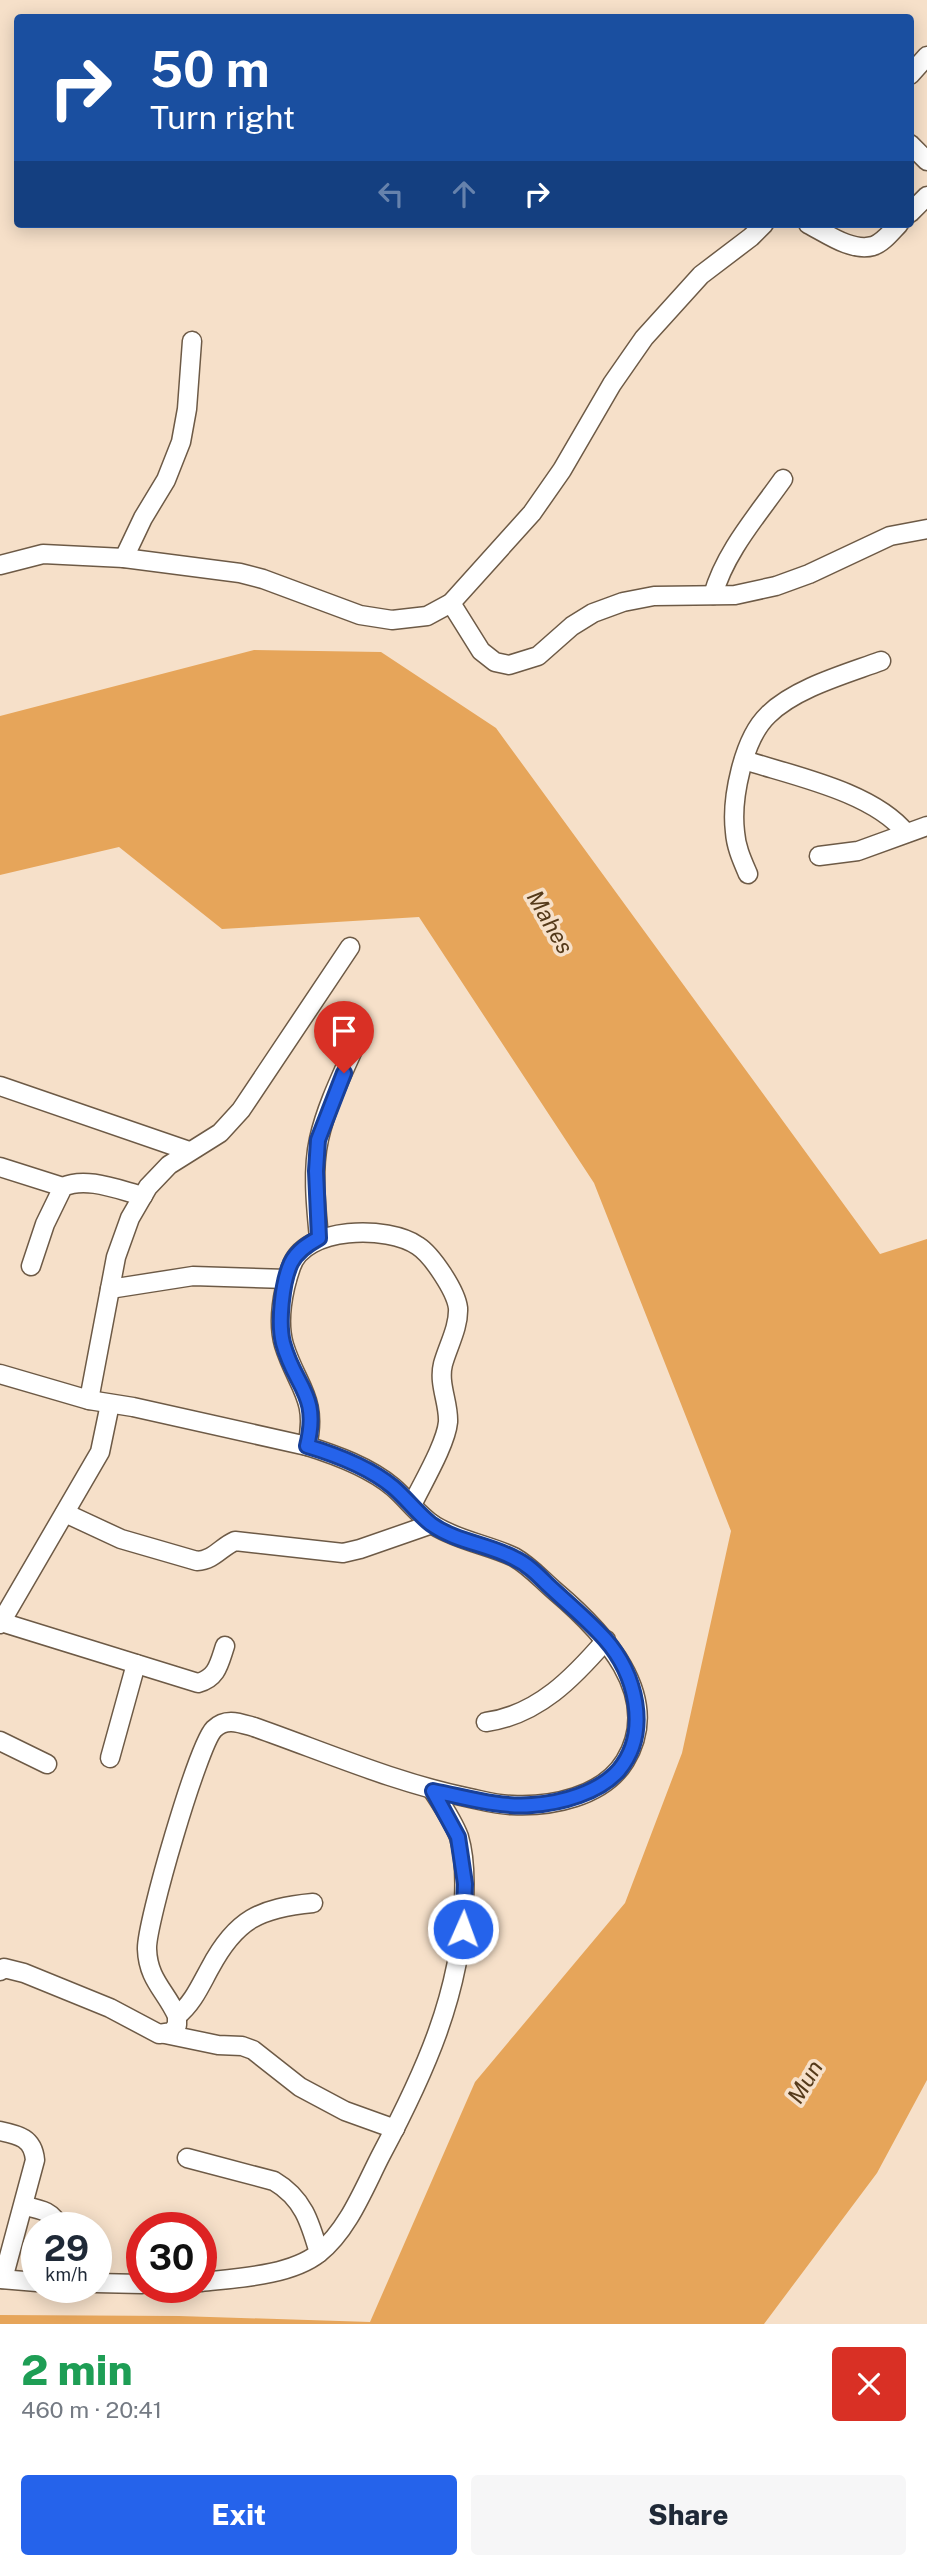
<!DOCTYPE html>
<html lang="en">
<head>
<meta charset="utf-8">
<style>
	:root { --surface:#fff; --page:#f6f6f7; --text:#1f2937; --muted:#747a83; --accent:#2563eb }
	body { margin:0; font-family:"Public Sans",sans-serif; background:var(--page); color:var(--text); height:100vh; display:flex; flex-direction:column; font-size:26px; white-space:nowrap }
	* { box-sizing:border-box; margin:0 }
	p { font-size:23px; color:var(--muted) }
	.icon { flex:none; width:38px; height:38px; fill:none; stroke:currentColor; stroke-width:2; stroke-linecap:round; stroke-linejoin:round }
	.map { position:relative; height:2324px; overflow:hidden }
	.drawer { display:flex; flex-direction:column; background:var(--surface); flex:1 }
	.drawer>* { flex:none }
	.top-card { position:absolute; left:14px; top:14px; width:900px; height:214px; border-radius:7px; box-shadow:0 4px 18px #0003; background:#1a4fa0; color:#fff; overflow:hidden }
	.speed { position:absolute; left:21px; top:2212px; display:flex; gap:14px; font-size:35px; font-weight:700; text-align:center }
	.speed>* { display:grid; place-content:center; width:91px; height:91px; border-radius:50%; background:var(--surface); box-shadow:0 4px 18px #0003; line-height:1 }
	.speed small { font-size:18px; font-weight:400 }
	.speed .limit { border:10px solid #d22; background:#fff; color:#111 }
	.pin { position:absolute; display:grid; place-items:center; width:60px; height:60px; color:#fff; margin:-72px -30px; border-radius:50% 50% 50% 0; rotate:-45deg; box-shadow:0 0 7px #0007 }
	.pin .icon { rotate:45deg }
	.me { position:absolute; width:77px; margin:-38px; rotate:2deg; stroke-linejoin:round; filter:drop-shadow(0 0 5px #0008) }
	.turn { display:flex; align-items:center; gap:24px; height:147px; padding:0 21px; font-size:32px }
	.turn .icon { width:91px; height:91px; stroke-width:2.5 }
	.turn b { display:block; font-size:49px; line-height:60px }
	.lanes { display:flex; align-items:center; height:66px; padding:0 21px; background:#0003; justify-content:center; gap:35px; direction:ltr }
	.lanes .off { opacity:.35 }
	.round { display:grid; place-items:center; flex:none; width:74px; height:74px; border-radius:7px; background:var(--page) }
	.overview { display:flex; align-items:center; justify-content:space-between; height:119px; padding:0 21px }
	h1 { font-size:42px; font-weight:800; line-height:52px; color:#1e9e55 }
	.button { display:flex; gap:14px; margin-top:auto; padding:14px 21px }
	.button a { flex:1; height:80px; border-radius:7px; background:var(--accent); color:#fff; font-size:28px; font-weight:800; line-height:80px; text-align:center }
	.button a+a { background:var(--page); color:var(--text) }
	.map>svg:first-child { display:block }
</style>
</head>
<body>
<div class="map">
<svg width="927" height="2324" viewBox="0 0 927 2324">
	<rect width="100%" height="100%" fill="#f6e0c9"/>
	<!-- water -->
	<path fill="#e6a55a" d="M254,650L381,652L496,728L880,1254L927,1239V2080L877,2173L764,2324H0V2315L179,2316L370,2322L475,2082L625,1903L682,1753L731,1531L594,1183L419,917L222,929L119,847L0,875V716Z"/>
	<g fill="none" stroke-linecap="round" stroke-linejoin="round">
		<defs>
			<g id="minor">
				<path d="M910,75L927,56"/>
				<path d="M910,144L927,161"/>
				<path d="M910,213L927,196"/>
				<path d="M808,224C826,233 851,252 873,246C883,243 892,231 899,224"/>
				<path d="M124,558L143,518L166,480L181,442L187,409L192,341"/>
				<path d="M0,565L43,554L124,558L240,573L263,579L360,615L392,620L427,616L451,603L532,513L562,470L612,384L644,338L701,275L751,237L764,224"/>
				<path d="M713,595C725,552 757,516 783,479"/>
				<path d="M451,603L481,651L495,662L509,665L538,656L572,626L593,613L623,602L654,596L735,595L776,586L809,574L890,536L927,529"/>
				<path d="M744,760C794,776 873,792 906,833"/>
				<path d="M819,856L858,851L927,826"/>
				<path d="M748,874C742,860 736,847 735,832C731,799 743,739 768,715C795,688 846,674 881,661"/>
				<path d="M0,1086L189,1151"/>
				<path d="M0,1167L63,1187"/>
				<path d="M319,1238C316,1207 312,1170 319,1139C327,1103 346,1067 361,1032"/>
				<path d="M31,1266L45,1224L63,1187C86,1176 119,1190 143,1196"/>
				<path d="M110,1289L193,1276L287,1279"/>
				<path d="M0,1374L89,1400L133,1407L307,1446C336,1455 369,1467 393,1487C407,1499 419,1516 435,1526C460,1541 489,1545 514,1557C530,1566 541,1579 555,1591C601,1630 665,1695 625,1761C603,1797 551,1807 512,1805C498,1805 484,1801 470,1798C396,1783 325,1752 254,1727C240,1723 226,1717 214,1729C198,1745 146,1924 147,1949C148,1980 166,1991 177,2016V2025L172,2032L159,2034L110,2008L24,1973L4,1968L0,1971"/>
				<path d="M89,1400L116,1257L130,1218L148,1187L169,1165L220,1133L241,1110L350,947"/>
				<path d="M307,1446C318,1398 297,1387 284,1345C277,1321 283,1290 291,1267C304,1226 388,1225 418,1246C432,1255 456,1291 458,1308C459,1327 448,1346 443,1364C438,1384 449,1403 448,1422C446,1444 422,1484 412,1505"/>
				<path d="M65,1513L121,1539L197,1561C214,1560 221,1547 235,1541L343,1553L360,1549L432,1524"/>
				<path d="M1,1622L198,1683C217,1678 219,1664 225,1646"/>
				<path d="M0,1624L100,1452L110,1404"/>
				<path d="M486,1722C538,1715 574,1677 606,1640"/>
				<path d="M0,1741L47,1764"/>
				<path d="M110,1758L136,1664"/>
				<path d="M177,2016C193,2003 200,1986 210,1968C236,1919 260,1908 313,1903"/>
				<path d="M165,2034L218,2045L242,2046L253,2050L300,2087L345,2111L395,2129"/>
				<path d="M0,2131C19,2135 33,2138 35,2160L3,2279"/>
				<path d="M187,2158L274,2181C303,2198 310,2222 319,2253"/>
				<path d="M24,2206C39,2209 54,2211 59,2228"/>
				<path d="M0,2279L37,2282"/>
				<path d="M201,2282C236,2278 290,2276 319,2253C348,2230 364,2188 381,2155C424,2074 461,1994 464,1900C465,1880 465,1857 459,1837C453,1821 442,1805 433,1791"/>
				<path d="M96,2283L142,2284"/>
			</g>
		</defs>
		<!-- minor casing -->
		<use href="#minor" stroke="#6d5a46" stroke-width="21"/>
		<!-- minor -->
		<use href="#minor" stroke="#fff" stroke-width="18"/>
	</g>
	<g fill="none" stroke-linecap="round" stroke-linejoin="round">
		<defs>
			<path id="route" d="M344,1073L318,1140L316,1171L319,1238C308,1244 297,1251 291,1263C282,1282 278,1323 283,1343C295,1388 320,1393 307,1446C337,1455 369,1467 393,1487C406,1498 417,1513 431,1524C456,1542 488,1544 514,1558C527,1564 537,1574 547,1584C566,1602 587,1619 605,1639C635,1673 651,1731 619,1770C599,1793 561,1803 532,1805C500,1808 465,1797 433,1791L458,1837L465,1884L463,1929"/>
		</defs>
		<!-- route casing -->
		<use href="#route" stroke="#184099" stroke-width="18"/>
		<!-- route -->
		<use href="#route" stroke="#2563eb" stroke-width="12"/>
	</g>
	<g text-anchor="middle" stroke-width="7" stroke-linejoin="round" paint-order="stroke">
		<!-- water labels -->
		<g font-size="23" font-style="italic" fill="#553a1a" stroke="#f6e0c9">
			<text transform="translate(550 922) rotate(60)" y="8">Mahes</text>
			<text transform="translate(805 2082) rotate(-59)" y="8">Mun</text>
		</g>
	</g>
</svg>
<div class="speed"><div>29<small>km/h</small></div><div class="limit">30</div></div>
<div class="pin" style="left:344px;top:1073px;background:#d93025"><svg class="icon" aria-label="arrive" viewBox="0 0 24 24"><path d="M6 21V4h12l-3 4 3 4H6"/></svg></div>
<svg class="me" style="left:463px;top:1929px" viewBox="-20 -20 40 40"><circle r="17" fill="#2563eb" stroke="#fff" stroke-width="3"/><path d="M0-11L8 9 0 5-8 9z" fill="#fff"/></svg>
<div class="top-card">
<div class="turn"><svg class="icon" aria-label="right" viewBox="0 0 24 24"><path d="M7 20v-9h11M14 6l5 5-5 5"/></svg><div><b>50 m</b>Turn right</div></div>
<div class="lanes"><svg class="icon off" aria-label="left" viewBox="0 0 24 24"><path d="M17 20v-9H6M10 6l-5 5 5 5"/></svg><svg class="icon off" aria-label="ahead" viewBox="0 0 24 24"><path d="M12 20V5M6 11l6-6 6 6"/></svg><svg class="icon" aria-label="right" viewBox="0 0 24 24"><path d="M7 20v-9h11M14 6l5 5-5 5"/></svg></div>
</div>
</div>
<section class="drawer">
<div class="overview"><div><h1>2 min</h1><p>460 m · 20:41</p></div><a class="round" style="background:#d93025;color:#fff"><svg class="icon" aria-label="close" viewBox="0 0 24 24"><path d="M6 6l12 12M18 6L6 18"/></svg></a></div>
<div class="button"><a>Exit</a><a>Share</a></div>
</section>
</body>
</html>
